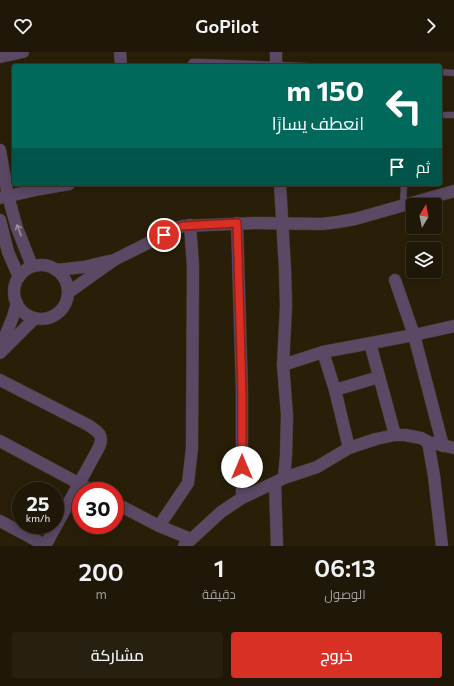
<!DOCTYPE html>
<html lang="ar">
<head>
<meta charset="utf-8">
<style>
	:root { --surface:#1f1707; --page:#272011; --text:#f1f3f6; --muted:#a19f9b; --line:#3c3628; --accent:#d93025 }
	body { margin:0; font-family:Commissioner,Cairo,sans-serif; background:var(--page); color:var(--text); direction:rtl; height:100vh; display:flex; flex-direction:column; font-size:15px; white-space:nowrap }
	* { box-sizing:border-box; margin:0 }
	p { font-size:13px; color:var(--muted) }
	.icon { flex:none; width:22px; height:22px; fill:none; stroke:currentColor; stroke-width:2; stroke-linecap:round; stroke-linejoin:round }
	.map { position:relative; height:494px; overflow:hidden; direction:ltr }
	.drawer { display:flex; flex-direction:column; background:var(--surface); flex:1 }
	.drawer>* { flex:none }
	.top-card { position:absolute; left:12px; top:12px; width:430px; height:122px; border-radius:4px; box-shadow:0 2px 10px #0003,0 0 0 1px var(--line); direction:rtl; background:#00695c; color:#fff; overflow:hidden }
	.needle { width:26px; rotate:10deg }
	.buttons { position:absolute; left:406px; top:146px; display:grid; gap:8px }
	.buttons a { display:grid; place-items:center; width:36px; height:36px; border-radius:4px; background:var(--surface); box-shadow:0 2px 10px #0003,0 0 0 1px var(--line); font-size:20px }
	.speed { position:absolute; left:12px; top:430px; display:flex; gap:8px; font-size:20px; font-weight:700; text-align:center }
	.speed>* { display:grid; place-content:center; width:52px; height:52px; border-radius:50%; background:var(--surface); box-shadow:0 2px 10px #0003,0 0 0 1px var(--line); line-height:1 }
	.speed small { font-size:10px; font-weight:400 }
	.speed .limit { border:6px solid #d22; background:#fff; color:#111 }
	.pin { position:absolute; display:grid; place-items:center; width:34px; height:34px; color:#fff; margin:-17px; border:2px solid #fff; border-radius:50%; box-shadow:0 1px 4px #0007 }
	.me { position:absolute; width:44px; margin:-22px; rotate:0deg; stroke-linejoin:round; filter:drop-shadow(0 0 3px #0008) }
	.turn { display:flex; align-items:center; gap:14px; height:84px; padding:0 12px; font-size:18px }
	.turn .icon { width:52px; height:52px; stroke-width:2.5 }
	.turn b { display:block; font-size:28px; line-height:34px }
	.then { display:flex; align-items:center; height:38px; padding:0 12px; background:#0003; gap:8px; font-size:15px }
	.eta { display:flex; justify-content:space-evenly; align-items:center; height:68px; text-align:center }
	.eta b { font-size:24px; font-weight:600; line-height:28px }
	.cta { display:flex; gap:8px; margin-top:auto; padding:8px 12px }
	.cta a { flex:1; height:46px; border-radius:4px; background:var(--accent); color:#fff; font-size:16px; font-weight:600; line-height:46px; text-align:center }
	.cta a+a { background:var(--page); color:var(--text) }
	header { display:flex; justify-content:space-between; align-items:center; height:52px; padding:0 12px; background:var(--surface); font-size:18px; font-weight:600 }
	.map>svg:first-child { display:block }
</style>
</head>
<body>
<header><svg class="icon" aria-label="forward" viewBox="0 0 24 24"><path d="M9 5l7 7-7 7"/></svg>GoPilot<svg class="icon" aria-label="heart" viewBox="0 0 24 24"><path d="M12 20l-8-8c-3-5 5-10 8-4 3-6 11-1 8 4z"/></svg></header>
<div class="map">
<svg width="454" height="494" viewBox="0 0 454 494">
	<rect width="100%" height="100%" fill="#291f09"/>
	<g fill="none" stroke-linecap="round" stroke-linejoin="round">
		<defs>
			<g id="service">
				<path d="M189,14L192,10H200L306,14"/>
				<path d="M440,20L454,21"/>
				<path d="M440,63H454"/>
				<path d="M403,153L404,132"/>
			</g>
			<g id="minor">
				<path d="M120,0L121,14"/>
				<path d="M0,5L23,0"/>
				<path d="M276,14V0"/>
				<path d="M280,132L285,217L286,254L283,313L287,363L286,403L284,426"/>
				<path d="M0,146L40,137L69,132"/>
				<path d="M237,171L242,340V446"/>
				<path d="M395,228L414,283L443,394"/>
				<path d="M370,291L395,383"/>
				<path d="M323,300L335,338L379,325"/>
				<path d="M283,313L323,300L414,283L454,274"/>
				<path d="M0,328L88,373C99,380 105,384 98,397L45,494"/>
				<path d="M335,338L349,396"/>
				<path d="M0,389L93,439"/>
				<path d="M428,390L434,424L442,494"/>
				<path d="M275,431L277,494"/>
				<path d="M115,451L159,474L191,487"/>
				<path d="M0,469L45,493"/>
				<path d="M159,474L188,431L192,396L193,214L190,173"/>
				<path d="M184,494L221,460L242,446L284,426L317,415L349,396L376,387L395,383H405L421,386L428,390L454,396"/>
			</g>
			<g id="tertiary">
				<path d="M0,98L8,144L17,176L32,214"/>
				<path d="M0,168L8,200L19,225"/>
				<circle cx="41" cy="240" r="27"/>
				<path d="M56,218L84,215L109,209"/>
				<path d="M69,240L114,208L164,183L176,176L183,174L256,171L322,172L338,170L355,167L454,139"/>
				<path d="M0,296L13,265L17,251"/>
				<path d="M0,301L35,266"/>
			</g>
		</defs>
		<!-- service casing -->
		<use href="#service" stroke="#423924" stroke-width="7"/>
		<!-- minor casing -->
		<use href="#minor" stroke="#423924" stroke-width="13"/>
		<!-- tertiary casing -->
		<use href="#tertiary" stroke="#423924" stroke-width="13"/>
		<!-- service -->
		<use href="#service" stroke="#5a4864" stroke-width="6"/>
		<!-- minor -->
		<use href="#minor" stroke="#5a4864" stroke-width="12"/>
		<!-- tertiary -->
		<use href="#tertiary" stroke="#5a4864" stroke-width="12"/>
	</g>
	<!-- one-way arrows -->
	<defs><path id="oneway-shaft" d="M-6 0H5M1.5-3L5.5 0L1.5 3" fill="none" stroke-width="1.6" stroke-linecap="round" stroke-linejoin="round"/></defs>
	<use stroke="#9c9097" href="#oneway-shaft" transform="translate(19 178) rotate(-110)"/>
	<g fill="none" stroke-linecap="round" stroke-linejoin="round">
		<defs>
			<path id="route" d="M164,183L176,176L183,174L237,171L242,340V415"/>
		</defs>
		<!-- route casing -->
		<use href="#route" stroke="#8d1f18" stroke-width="10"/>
		<!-- route -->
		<use href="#route" stroke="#d93025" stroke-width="7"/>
	</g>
</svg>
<div class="buttons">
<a><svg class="needle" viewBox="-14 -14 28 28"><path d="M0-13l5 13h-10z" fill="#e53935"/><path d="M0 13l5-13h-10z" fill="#a19f9b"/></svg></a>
<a><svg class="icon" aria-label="layers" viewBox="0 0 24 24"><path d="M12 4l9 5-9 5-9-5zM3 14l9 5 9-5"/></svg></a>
</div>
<div class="speed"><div>25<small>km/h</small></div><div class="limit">30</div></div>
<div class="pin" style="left:164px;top:183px;background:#d93025"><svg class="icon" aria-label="arrive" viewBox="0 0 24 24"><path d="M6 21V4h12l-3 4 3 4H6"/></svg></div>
<svg class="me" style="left:242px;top:415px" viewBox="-20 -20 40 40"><circle r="19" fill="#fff"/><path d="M0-13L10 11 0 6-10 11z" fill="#d93025"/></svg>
<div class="top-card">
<div class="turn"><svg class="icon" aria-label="left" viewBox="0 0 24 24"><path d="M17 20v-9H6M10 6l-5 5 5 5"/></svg><div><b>150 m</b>انعطف يسارًا</div></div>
<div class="then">ثم<svg class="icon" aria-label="arrive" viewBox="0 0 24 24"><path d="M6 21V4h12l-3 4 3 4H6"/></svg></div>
</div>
</div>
<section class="drawer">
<div class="eta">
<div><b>06:13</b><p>الوصول</p></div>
<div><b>1</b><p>دقيقة</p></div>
<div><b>200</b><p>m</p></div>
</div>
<div class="cta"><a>خروج</a><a>مشاركة</a></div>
</section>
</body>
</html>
